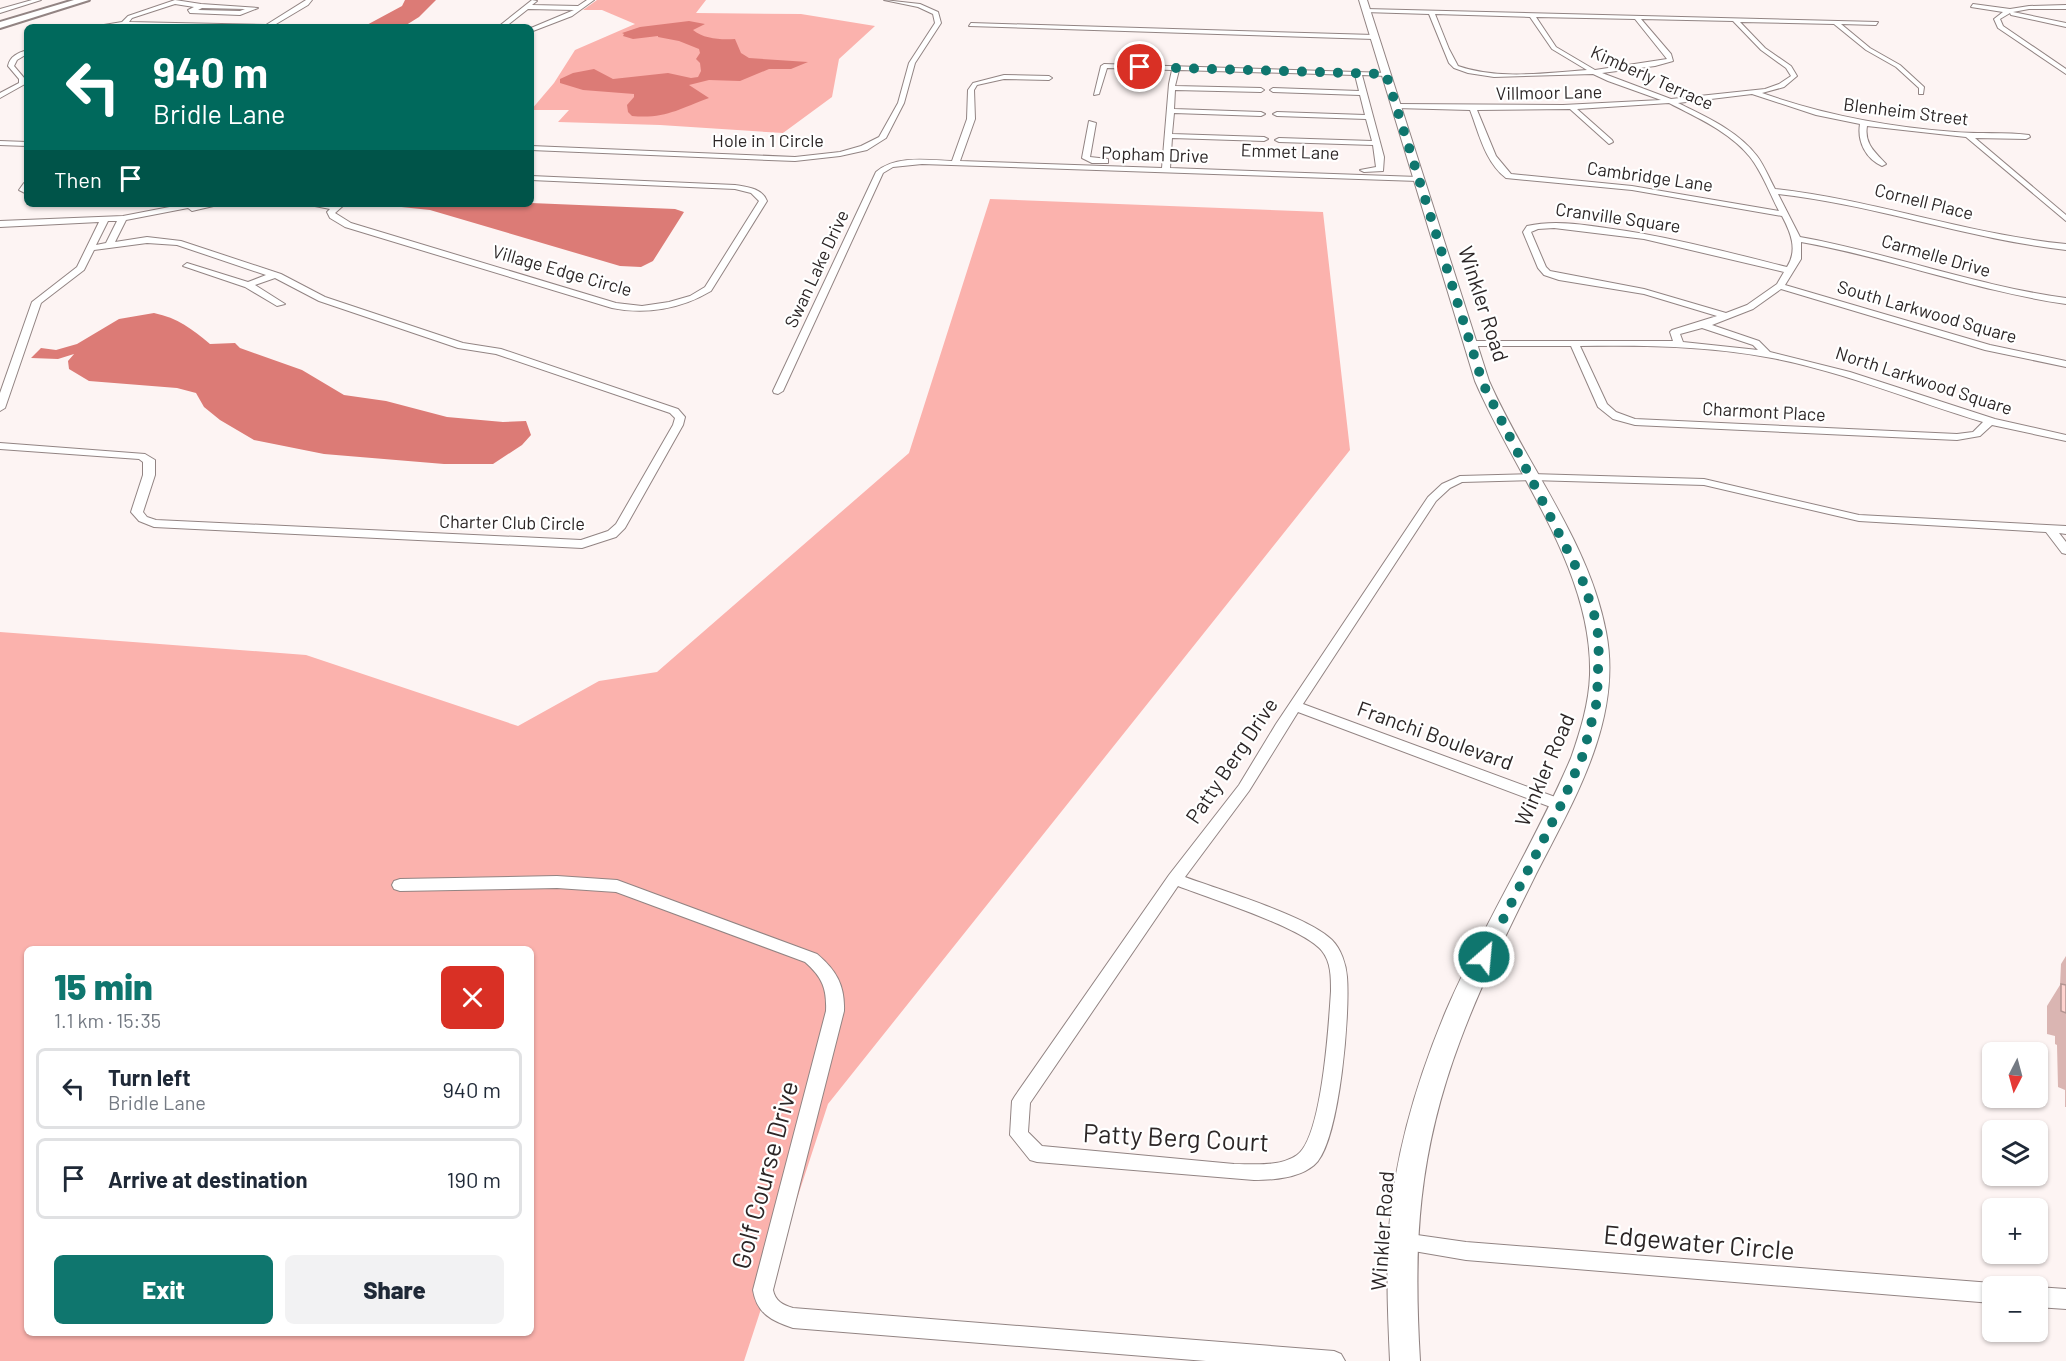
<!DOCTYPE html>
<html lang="en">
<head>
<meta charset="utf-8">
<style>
	:root { --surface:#fff; --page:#f2f2f3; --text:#1f2937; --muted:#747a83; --line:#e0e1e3; --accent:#0f766e }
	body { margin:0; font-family:Barlow,sans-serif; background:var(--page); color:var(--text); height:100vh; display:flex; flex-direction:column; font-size:22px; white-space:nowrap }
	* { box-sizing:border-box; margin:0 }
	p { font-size:20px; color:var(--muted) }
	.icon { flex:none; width:33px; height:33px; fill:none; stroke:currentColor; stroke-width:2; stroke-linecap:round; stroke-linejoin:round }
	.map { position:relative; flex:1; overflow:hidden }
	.sheet { position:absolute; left:24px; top:946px; width:510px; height:390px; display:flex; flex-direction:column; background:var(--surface); border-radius:9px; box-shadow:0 2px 4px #0004 }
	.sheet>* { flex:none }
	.guide { position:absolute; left:24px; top:24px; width:510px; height:183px; border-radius:9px; box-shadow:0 2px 4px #0004; background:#00695c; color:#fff; overflow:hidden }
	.needle { width:39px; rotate:186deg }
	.tools { position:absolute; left:1982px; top:1042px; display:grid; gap:12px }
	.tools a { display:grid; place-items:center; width:66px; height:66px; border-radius:9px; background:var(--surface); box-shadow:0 2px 4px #0004; font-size:30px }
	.pin { position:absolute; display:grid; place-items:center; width:51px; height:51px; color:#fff; margin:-26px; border:3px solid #fff; border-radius:50%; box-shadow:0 2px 6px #0007 }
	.me { position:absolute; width:66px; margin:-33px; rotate:27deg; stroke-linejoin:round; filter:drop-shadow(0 0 4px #0008) }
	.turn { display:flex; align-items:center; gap:21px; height:126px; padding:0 30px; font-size:27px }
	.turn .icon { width:78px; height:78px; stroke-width:2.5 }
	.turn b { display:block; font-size:42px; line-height:51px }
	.then { display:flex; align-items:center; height:57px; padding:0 30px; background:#0003; gap:12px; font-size:22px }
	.round { display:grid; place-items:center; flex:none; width:63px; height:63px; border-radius:9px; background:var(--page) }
	.summary { display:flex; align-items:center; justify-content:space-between; height:102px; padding:0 30px }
	h1 { font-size:36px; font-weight:800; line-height:45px; color:var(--accent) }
	.cta { display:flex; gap:12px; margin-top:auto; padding:12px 30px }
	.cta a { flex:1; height:69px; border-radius:9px; background:var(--accent); color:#fff; font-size:24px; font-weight:800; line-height:69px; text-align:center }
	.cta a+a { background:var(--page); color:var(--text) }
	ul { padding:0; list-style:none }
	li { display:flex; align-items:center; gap:18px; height:81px; margin:0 12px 9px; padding:0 18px; border:3px solid var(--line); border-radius:9px }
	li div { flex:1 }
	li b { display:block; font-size:22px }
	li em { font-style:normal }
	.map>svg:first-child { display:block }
</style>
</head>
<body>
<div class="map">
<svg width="2066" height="1361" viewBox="0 0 2066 1361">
	<rect width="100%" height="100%" fill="#fdf4f3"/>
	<!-- green -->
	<g fill="#fbb2ad" fill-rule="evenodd">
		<path d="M597,0H706L696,13L801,14L875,26L839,59L832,97L783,133L660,125L558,122L569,110H531L554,83L575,50L635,24L602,10H583Z"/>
		<path d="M990,199L1323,212L1350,450L828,1104L744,1361H0V632L306,655L518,726L599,681L657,672L909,453ZM27,950H531V1334H27Z"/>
	</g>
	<!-- water -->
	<g fill="#dc7b76">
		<path d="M405,0H436L419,17L403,27H363L402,6Z"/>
		<path d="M689,21L705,24L693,30C704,39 721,40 735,39L741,53L749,58L808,62L791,69H769L740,81L709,80L689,85L709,98C679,109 665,119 632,116L628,112L627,105L634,97V94L583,90L560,83V79L573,73L594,69L613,79L668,73L691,78L698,77L701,71L700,63L696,59L700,53L699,49L679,41L658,37V36L633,39L623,36L624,34L622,33L640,27Z"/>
		<path d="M531,203L675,209L684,212L653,261L641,267L620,266L430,210L373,204Z"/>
		<path d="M154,313C178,318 192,329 210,344L235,343L240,348L302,370L344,395L386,401L447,417L503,422L526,421L531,435L522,445L493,464H444L324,454L254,440L220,420L204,407L196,393L177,388L89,381L69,369L68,361L74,354L58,359L31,358L41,348L56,350L77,344L119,319Z"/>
	</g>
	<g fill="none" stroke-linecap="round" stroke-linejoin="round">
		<defs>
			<g id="street">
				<path d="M32,0H41L0,13V9Z"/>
				<path d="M175,0L201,4L258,8L240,15L190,13L188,10L194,7L175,4L132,18L129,22L266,25L306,0H312L308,5L271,27L135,25L92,27L122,22L128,16ZM202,8L245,9L240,11L198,10Z"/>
				<path d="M532,0L537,1L532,5L578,6L587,0H594L572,16L533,31L531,32V28L574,10L528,9L505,27H498Z"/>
				<path d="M884,0L920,4L938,12L941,23L915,63L904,103L886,138L867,150L840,156L795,161L531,150V146L795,157L840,152L861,146L879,137L898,103L909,63L935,23L933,14L918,7Z"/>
				<path d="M1973,4L2010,9L2029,6L2066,5V9H2029L2013,12L2066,23V27L2011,15L2010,13L2000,19L2003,26L2066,69V74L1998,28L1994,19L2003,12L1971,7Z"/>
				<path d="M1366,9L1878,22L1876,25L1841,24L1870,48L1900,65L1924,87L1923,94H1919V88L1896,67L1866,50L1834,24L1740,22L1765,48L1791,66L1797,76L1784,87L1762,93C1824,115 1889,127 1955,132C1979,134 2005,132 2029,135L2030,137L2026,139L1975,138L2066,215V221L1966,137L1867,126C1864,144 1875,152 1886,164L1882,166C1866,159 1857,142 1860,124L1816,115L1752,94L1678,103C1706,117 1737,130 1757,156C1764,165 1769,178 1775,189C1874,200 1967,234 2066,244V250C1968,239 1876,205 1778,194L1800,237C1890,253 1976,286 2066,298V304C1976,291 1891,258 1801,242V259L1785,285L1990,345L2066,361V367L1985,350L1781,289L1753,309L1712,325L1759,341L1770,352L1850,372L1995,419L2066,435V441L1992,425L1980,436L1957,440L1635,425L1613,419L1598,407L1571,346H1467L1465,344L1470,341H1673L1670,332L1672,330L1717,316L1644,294L1559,280L1544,275L1538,268L1523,232L1527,226C1553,220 1579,224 1606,228C1667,236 1727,252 1787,267C1798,250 1791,233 1782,216L1632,190L1506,178C1485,162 1479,133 1470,110L1396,108L1392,106L1396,104L1563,105L1661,100L1608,81L1593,74L1494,77L1468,73L1454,68L1449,63L1429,14L1364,12ZM1435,14L1530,17L1552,49L1587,70C1546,73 1498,80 1458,66L1449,49ZM1536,17L1635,19L1667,59L1595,70L1556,47ZM1641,19L1733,21L1761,50L1786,68L1791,76L1779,84L1765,89L1671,99L1602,73L1655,66L1673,61L1671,54ZM1669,103C1698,118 1730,132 1750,157C1762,172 1770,194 1779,211L1632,186L1511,174L1496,156L1477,110L1570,109L1609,144L1613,142L1612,140L1577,109ZM1554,228L1644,239L1784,272L1777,284L1747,305L1726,313L1644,289L1550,271L1546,267L1531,232L1538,229ZM1702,328L1753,345L1758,350L1683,342L1680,334ZM1580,346C1644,345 1709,346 1772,358C1844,372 1913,401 1983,422L1973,432L1957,434L1635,419L1616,412L1607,404Z"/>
				<path d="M971,23L1374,35L1377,37L1374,39L969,26Z"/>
				<path d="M27,50V54L17,60L14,66L25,79V84L0,98V93L19,83V79L8,66C10,56 18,53 27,50Z"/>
				<path d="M1104,64L1388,73L1386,76L1362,75L1384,157L1383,171L1364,172L1360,170L1376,167L1373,145L1279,142L1275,140L1279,138L1372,141L1366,119L1277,116L1273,114L1277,112L1365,115L1360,95L1273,92L1270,90L1273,88L1359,91L1355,75L1179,70L1175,86L1261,88L1264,90L1261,92L1175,90L1174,109L1261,112L1265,114L1261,116L1174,113L1172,134L1264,137L1268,139L1264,141L1172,138L1170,168L1418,177L1422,179L1418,181L922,164L893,167L883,173L783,391L778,394L774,393L773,391L876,172C895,155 928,160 952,161L967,119L968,90L973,83L1004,75L1049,76L1052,78L1049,80L1004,79L977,85L974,90L975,119L960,161L1162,168L1169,84L1172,70L1107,68L1099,94L1094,95L1101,66Z"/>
				<path d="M1089,121L1096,123L1090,157L1108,159V163H1092L1082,158Z"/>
				<path d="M0,141L27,142V146L0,145Z"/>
				<path d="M531,176L735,185C747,187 762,188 767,201L711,291C681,309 646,315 612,308L345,227L330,218L327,212L330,209L305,204H345L335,213L351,223L616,303L642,306L669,302L690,296L705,287L759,201L751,193L735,189L531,180Z"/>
				<path d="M24,183H27V194L19,190Z"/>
				<path d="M185,204H222L192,211L188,208L126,220L115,242L147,237L181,241L281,274L325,297L463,343L501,349L678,409L685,417L683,425L625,528L616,537L582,548L154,527L139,521L131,512L143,475V462L139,459L0,449V443L145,454L155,460V475L143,512L147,517L156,520L581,540L608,531L616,524L673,425L675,418L670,413L496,354L458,348L319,301L275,278L255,285L285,304L277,306L245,287L183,266L187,263L248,282L266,275L177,245L147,243L94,250L84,270L41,303L5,408L0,411V393L32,302L77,267L99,222L0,227V221L123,216ZM108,221H117L106,243L96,245Z"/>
				<path d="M1531,474L1704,479L1859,515L2066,526V534L2059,533L2066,542V554L2062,553L2046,532L1859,521L1704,485L1531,480L1462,482L1450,488L1436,501L1303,704L1566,801L1568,805L1566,809H1556L1298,712L1249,791L1185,877C1220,890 1308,916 1332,940C1341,949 1346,964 1347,977C1350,1014 1340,1132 1318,1161C1304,1178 1274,1180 1254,1180L1037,1162L1030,1160L1010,1135L1012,1101L1015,1096L1169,875L1239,785L1276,724L1428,497L1442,484L1460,476ZM1178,886C1209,898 1304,928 1322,951C1331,962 1331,977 1331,991C1329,1023 1322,1138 1297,1155C1280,1167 1254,1164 1234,1164L1042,1146L1028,1132L1030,1103Z"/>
				<path d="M557,876L617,880L817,954C836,970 845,985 844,1011L773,1290C775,1301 783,1305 793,1308L1334,1351L1341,1354L1345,1361H1206L793,1328C772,1321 757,1314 753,1290L826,1011C827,988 822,977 805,962L616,892L557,888L400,891L394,889L392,885L394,881L400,879Z"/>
				<path d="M1403,1233L1466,1242L1992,1283L2000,1287H1992V1303L1466,1260L1396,1248L1393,1242L1396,1236Z"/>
				<path d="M2037,1287L2066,1289V1309L2037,1307Z"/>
			</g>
			<path id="secondary" d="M1359,0H1367L1489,381C1526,465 1589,541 1606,632C1623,719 1574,800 1536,874C1509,929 1481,984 1460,1041C1418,1153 1413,1243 1420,1361H1390C1388,1317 1386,1273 1389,1229C1395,1154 1417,1080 1446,1011C1483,925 1534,845 1571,758C1580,732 1589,704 1590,675C1593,570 1515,474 1475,381Z"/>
			<path id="primary" d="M74,0H89L0,28V22Z"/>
		</defs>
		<!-- street casing -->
		<use href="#street" stroke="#928483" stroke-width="2"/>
		<!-- secondary casing -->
		<use href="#secondary" stroke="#928483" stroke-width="2"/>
		<!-- primary casing -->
		<use href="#primary" stroke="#928483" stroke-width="4"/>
		<!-- street -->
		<use href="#street" fill="#fff" fill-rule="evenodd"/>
		<!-- secondary -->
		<use href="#secondary" fill="#fff" fill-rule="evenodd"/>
		<!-- primary -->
		<use href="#primary" fill="#fff" fill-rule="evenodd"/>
	</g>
	<!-- wall -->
	<path fill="#dab5b2" d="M2066,956V1107H2065V1090L2058,1087L2057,1045L2055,1044V1036L2047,1034V1006L2060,985L2061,964Z"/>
	<!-- building -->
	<path fill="#fed3cf" stroke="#b29491" stroke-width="1.5" d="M2061,984L2066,985V1013L2061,1011Z"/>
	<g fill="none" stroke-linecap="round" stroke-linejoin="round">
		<!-- route -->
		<path stroke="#0f766e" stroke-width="10" stroke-dasharray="0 18" d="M1140,67L1386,74L1483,384L1582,579L1594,614L1599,639L1597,701L1583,755L1561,805L1484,957"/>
	</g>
	<g text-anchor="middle" stroke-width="4.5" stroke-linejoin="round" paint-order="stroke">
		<!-- far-street labels -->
		<g font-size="18" fill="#2c2626" stroke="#fff">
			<text transform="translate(1652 78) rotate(24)" y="6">Kimberly Terrace</text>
			<text transform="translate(1549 93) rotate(-1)" y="6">Villmoor Lane</text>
			<text transform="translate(1906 112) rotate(7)" y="6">Blenheim Street</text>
			<text x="768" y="147">Hole in 1 Circle</text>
			<text transform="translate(1290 152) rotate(2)" y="6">Emmet Lane</text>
			<text transform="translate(1155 155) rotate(2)" y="6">Popham Drive</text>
			<text transform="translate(1650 177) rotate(8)" y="6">Cambridge Lane</text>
			<text transform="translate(1924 202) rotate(14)" y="6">Cornell Place</text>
			<text transform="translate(1618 218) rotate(8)" y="6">Cranville Square</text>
			<text transform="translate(1936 256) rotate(16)" y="6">Carmelle Drive</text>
			<text transform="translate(817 269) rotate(-65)" y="6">Swan Lake Drive</text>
			<text transform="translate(562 271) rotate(16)" y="6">Village Edge Circle</text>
			<text transform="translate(1927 312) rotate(16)" y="6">South Larkwood Square</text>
			<text transform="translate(1924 381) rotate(18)" y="6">North Larkwood Square</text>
			<text transform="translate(1764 412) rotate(3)" y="6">Charmont Place</text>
			<text transform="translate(512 523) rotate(1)" y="6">Charter Club Circle</text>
		</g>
		<!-- street labels -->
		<g font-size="21" fill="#2c2626" stroke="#fff">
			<text transform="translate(1483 304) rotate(72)" y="7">Winkler Road</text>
			<text transform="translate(1435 736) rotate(20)" y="7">Franchi Boulevard</text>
			<text transform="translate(1232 761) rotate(-56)" y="7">Patty Berg Drive</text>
			<text transform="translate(1545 770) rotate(-67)" y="7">Winkler Road</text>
			<text transform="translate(1383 1231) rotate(-86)" y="7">Winkler Road</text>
		</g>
		<!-- near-street labels -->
		<g font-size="26" fill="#2c2626" stroke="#fff">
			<text transform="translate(1176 1138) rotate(3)" y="9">Patty Berg Court</text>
			<text transform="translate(765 1175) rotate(-75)" y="9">Golf Course Drive</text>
			<text transform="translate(1699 1243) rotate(5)" y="9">Edgewater Circle</text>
		</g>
	</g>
</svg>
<div class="tools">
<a><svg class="needle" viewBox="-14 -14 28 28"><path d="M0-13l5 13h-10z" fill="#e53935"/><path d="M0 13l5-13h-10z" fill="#747a83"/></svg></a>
<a><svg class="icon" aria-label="layers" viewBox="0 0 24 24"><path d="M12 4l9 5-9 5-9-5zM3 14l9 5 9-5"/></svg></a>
<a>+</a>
<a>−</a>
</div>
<div class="pin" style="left:1140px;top:67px;background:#d93025"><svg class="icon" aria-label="arrive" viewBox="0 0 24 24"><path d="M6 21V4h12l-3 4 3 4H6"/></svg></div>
<svg class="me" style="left:1484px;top:957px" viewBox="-20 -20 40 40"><circle r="17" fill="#0f766e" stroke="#fff" stroke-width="3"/><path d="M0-11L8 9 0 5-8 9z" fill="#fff"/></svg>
<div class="guide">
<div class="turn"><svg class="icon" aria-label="left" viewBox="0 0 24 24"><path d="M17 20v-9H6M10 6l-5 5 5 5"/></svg><div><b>940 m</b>Bridle Lane</div></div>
<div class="then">Then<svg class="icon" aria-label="arrive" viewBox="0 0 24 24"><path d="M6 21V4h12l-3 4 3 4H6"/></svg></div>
</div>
<section class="sheet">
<div class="summary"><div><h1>15 min</h1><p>1.1 km · 15:35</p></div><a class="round" style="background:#d93025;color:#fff"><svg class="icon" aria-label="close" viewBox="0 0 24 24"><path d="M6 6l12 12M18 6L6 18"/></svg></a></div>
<ul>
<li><svg class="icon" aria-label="left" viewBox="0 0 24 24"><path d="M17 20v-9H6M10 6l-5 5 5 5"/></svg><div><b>Turn left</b><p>Bridle Lane</p></div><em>940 m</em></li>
<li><svg class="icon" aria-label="arrive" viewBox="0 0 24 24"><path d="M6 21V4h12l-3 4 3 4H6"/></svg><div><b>Arrive at destination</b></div><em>190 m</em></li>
</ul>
<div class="cta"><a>Exit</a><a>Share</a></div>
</section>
</div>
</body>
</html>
